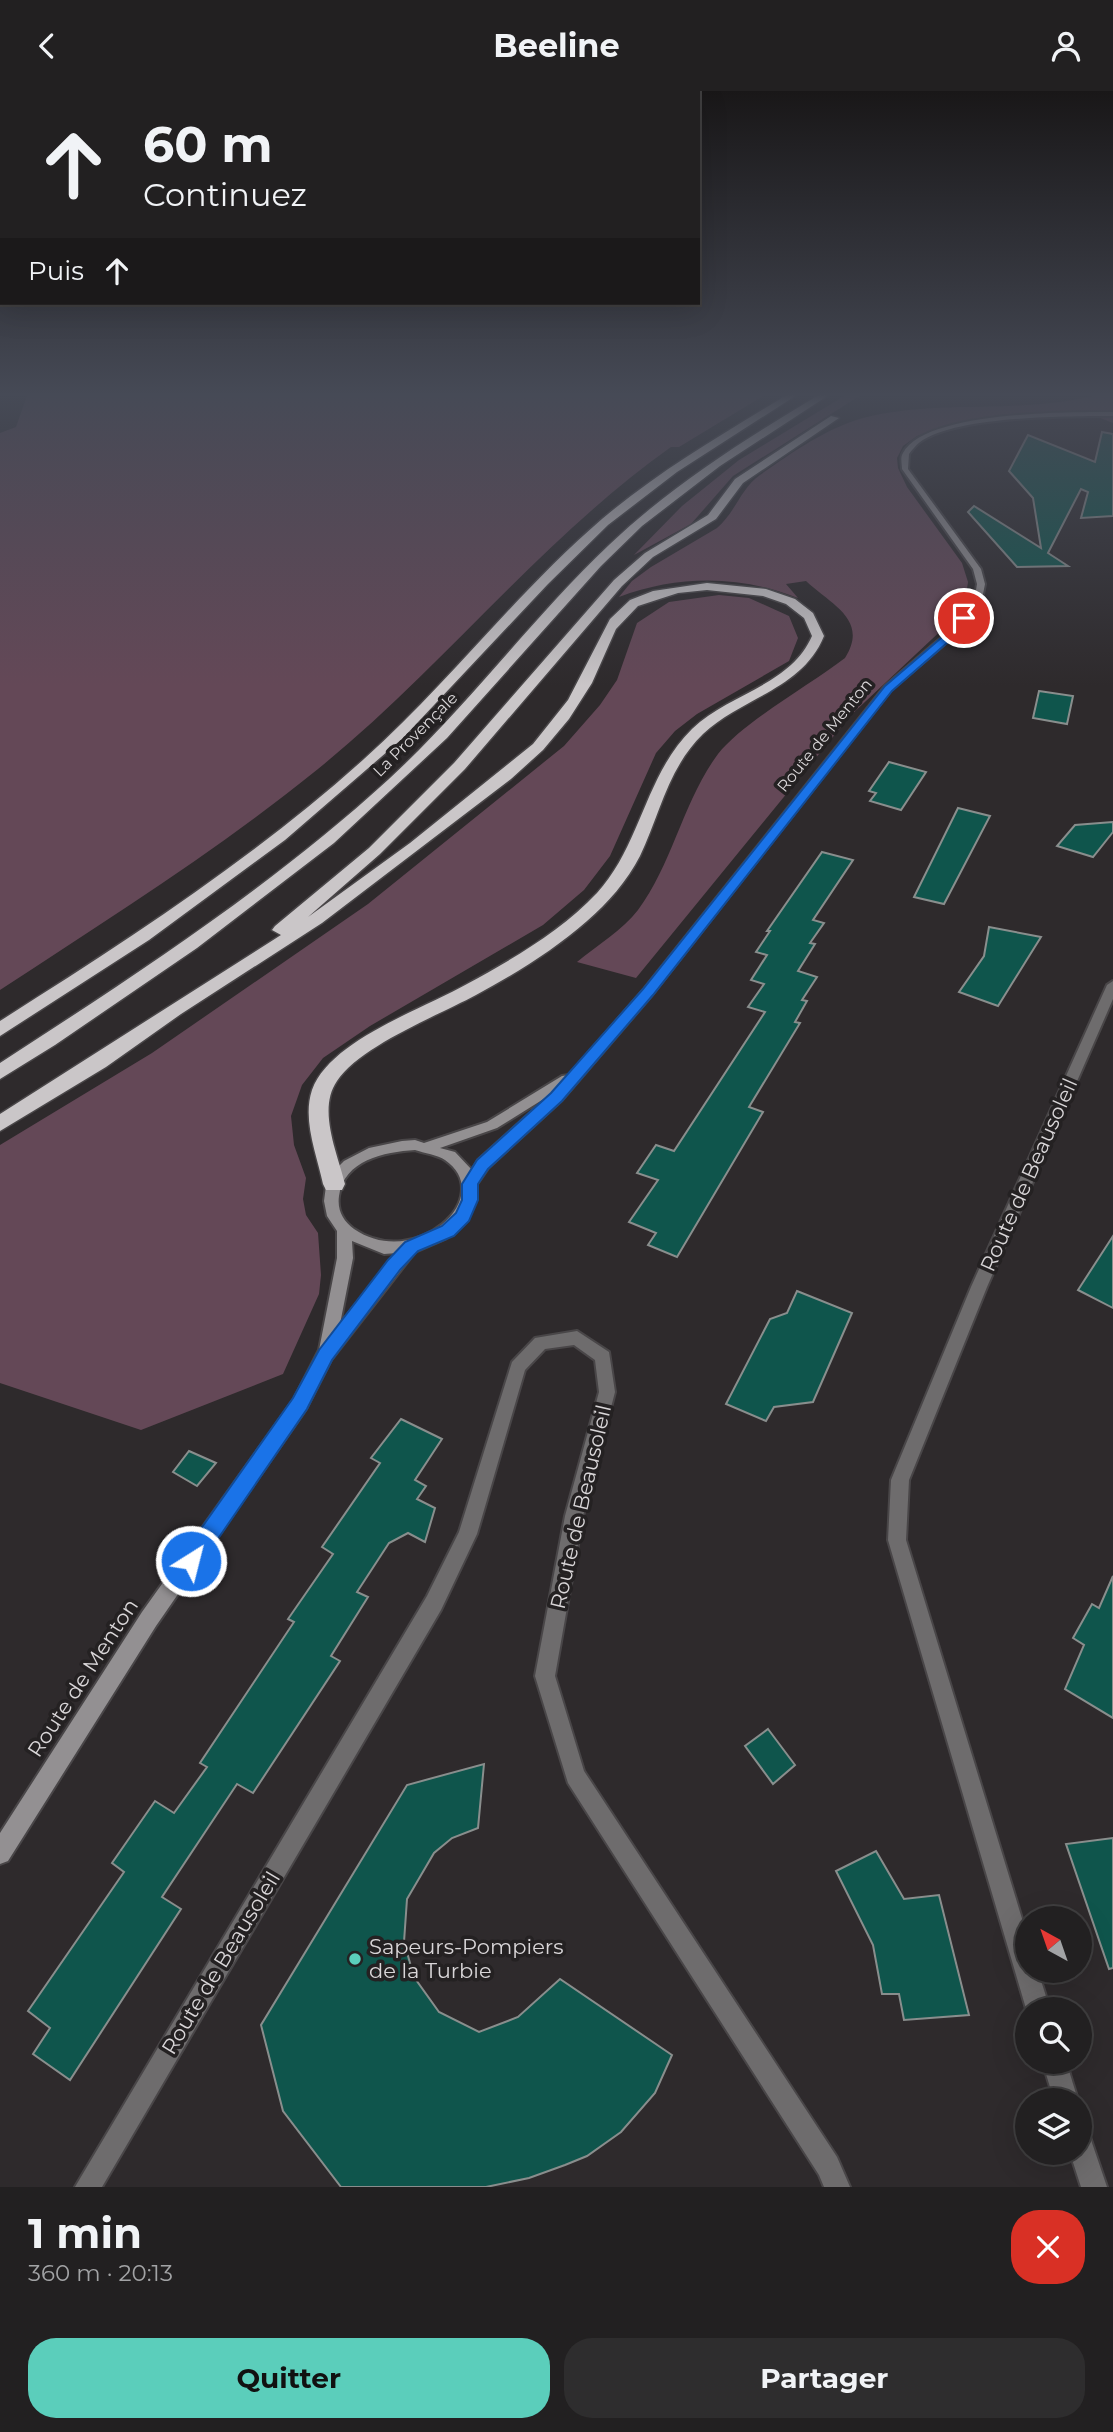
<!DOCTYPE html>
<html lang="fr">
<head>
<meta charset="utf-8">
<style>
	:root { --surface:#222021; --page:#2e2d2e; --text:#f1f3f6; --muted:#a2a3a5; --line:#3f3e3f; --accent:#5bcebb }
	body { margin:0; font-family:Montserrat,sans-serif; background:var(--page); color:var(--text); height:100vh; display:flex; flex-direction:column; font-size:26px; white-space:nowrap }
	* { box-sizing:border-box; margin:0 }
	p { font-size:23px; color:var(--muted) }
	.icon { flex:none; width:38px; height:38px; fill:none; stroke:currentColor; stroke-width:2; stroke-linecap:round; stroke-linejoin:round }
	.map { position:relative; height:2096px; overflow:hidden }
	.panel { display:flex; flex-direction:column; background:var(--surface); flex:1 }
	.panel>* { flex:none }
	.banner { position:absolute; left:0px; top:0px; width:700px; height:214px; box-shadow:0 7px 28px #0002,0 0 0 2px var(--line); background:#222021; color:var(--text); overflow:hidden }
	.needle { width:46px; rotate:320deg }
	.fabs { position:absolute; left:1015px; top:1815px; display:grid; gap:14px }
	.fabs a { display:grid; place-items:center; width:77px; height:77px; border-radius:50%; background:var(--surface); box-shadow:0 7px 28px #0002,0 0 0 2px var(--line); font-size:35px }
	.pin { position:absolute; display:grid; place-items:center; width:60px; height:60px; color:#fff; margin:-30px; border:4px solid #fff; border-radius:50%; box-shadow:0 2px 7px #0007 }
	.me { position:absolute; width:77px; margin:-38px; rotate:36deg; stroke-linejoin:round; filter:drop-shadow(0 0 5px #0008) }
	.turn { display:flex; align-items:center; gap:24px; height:147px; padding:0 28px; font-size:32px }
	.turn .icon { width:91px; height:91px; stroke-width:2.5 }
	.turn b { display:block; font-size:49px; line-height:60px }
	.then { display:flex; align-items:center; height:66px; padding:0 28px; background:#0003; gap:14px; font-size:26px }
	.round { display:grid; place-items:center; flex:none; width:74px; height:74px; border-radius:28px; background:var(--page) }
	.head { display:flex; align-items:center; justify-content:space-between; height:119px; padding:0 28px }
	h1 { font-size:42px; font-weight:700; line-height:52px }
	.button { display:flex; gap:14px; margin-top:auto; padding:14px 28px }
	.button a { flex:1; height:80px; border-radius:28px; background:var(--accent); color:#111; font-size:28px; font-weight:700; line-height:80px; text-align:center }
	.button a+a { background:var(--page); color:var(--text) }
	header { display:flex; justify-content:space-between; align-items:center; height:91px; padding:0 28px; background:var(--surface); font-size:32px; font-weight:700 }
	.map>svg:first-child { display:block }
</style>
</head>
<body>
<header><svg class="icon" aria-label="back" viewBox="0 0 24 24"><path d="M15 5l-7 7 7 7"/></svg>Beeline<svg class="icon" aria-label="person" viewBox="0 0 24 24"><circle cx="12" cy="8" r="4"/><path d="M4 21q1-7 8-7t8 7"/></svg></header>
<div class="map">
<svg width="1113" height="2096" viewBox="0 0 1113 2096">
	<rect width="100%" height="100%" fill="#2e2a2c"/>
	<!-- green -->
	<g fill="#644857">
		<path d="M28,302H768L679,356H671C539,450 443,577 318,678C218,759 108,828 0,899V342L16,336Z"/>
		<path d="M849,302H864L733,385L691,433L634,464L682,415L739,369Z"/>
		<path d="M1103,302H1113V332L1083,320L999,324L946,334L917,345L903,355L897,367L898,377L907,396L962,472L968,491L964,518L850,625L636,887L577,871C596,855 623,839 638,819C673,772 683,710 718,663C743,631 810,594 845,567C869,529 832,514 806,490L786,493L798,507C740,484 678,484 619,506L632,490L651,476L717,437C735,422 741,397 760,384C791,362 827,337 863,327C941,307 1026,325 1103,302Z"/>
		<path d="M719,504L749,507L789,525L798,547L789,570L697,623L675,640L656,662L610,765L584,799L543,834L370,935L323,967L302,994L291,1025L294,1054L306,1087L303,1108L306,1124L318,1142L321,1184L319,1203L283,1283L141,1339L0,1292V1054L152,962L368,813L564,655L600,614L617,589L637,532L669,511Z"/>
	</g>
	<!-- building -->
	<g fill="#0f554c" stroke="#898e8d" stroke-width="2">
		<path d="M1102,341L1113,343V425L1081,427L1088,401L1081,398L1048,462L1068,475L1017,476L968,421L974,415L1041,457L1033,407L1009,380L1028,344L1095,371Z"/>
		<path d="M1039,600L1073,605L1067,633L1033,627Z"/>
		<path d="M889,671L926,681L901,719L870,710L876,702L869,700Z"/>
		<path d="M958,717L990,725L944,813L914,806Z"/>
		<path d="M1113,731V741L1093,766L1057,755L1075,734Z"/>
		<path d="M822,761L853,769L813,829L824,832L810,852L815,853L798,880L817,886L802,909L807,910L795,931L800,932L749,1016L763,1021L677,1166L648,1154L656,1142L629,1131L658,1089L637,1082L656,1054L674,1060L765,921L748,916L764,893L751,889L767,864L756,861L770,840H767Z"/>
		<path d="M989,836L1041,846L998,915L959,901L984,865Z"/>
		<path d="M1113,1145V1217L1078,1199Z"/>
		<path d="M797,1200L852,1222L813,1311L774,1316L766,1330L726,1313L770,1228L787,1222Z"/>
		<path d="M401,1328L442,1348L415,1389L426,1395L417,1408L435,1417L425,1451L408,1442L389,1452L357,1501L368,1506L331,1565L340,1570L253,1702L237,1693L162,1806L181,1818L70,1989L33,1963L50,1937L28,1920L124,1781L112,1772L155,1710L174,1722L207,1676L200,1672L294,1531L288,1528L333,1463L322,1456L380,1372L371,1367Z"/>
		<path d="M189,1360L216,1372L197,1395L173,1381Z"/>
		<path d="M1113,1485V1627L1065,1598L1084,1554L1073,1547L1092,1513L1099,1517Z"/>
		<path d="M768,1638L795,1674L773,1693L745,1655Z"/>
		<path d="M484,1673L478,1737L452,1747L434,1762L407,1808L404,1851L414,1886L439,1921L479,1941L518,1926L560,1888L672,1964L655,2002L621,2041L587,2065L565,2074L529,2087L486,2096H341L283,2020L261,1934L407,1694Z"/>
		<path d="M1113,1747V1877L1109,1878L1066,1753Z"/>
		<path d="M876,1760L904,1808L939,1804L969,1924L904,1929L899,1903H882L873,1854L836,1780Z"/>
	</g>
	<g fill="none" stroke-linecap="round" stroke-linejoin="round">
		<defs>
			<g id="tertiary">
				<path d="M1113,890V908L987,1196L909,1389L906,1449L1027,1844V1880H1038L1050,1918H1027V1921L888,1449L891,1389L971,1196L1107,894Z"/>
				<path d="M577,1240L609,1261L615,1301L583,1425L555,1585L584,1680L837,2066L850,2096H824L819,2084L568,1692L535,1585L565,1425L599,1301L595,1269L574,1254L545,1258L525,1279L477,1443L441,1519L102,2096H75L427,1505L459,1441L512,1271L535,1247Z"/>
				<path d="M1042,1970H1066L1078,2009H1054Z"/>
				<path d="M1080,2039L1089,2043L1107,2096H1081L1070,2062H1080Z"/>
			</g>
			<path id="secondary" d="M1113,321V325C1068,325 956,325 920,351C916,354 912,359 909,363L908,378L981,478L985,493L981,513L954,545L891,599L652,904L562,1009L488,1077L475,1096L476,1104L465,1130L445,1148L415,1161L331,1269L306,1318L156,1535L8,1770L0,1773V1742L142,1521L294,1308L319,1259L337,1167V1140L327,1125L324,1110L326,1095L334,1080L344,1070L369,1057L402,1050L415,1049L424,1052L487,1031L562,985L569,984L644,898L885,595L948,541L974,511L977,493L973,478L902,378C902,373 900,366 903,362C925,320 1070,321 1113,321ZM550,1004L478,1069L472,1079L455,1061L440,1057L497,1037ZM415,1059C424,1062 438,1064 445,1069C498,1106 415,1180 354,1138C343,1130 337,1119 339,1105C344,1069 384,1061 415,1059ZM352,1150L384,1163L397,1162L340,1233L353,1167Z"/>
			<g id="motorway">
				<path d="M790,302H800L677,381L608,434L548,493L403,647L285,749L149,849L0,945V930C126,850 253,768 364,668C448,593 516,502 602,428C660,379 726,341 790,302Z"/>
				<path d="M822,302H832L720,375L642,435L601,475L447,647L334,752L197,857L55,954L0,988V972C134,885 271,796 389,688C468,615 532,527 609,454C673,393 747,347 822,302Z"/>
				<path d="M831,325L839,327L743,392L716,428L653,466L622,495L465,678L380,763L308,826L410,752L533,653L568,609L610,528L630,509L653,500L707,492L766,498L795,508L813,522L824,545C802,599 742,606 703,643C668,677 660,723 640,765C627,790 608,812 587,830C554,859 515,883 476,904C439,924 360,955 337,990C317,1019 338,1063 345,1093L342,1099H326L323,1093C317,1064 302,1029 312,999C330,949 423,918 467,893C513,868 561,840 597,802C641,754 645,684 692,638C729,602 790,595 812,545L804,527L786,513L763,505L707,499L678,502L638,515L616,538L592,592L569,628L543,659L511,688L322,832L181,923L106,976L0,1040V1023L281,844L272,839L275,835L369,757L454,672L614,489L645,462L708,424L735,388Z"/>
			</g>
		</defs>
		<!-- tertiary casing -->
		<use href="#tertiary" stroke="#494648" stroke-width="4"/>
		<!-- secondary casing -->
		<use href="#secondary" stroke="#494648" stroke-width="4"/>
		<!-- motorway casing -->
		<use href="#motorway" stroke="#494648" stroke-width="3"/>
		<!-- tertiary -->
		<use href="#tertiary" fill="#6e6c6d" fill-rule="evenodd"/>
		<!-- secondary -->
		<use href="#secondary" fill="#939092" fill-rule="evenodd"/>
		<!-- motorway -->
		<use href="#motorway" fill="#cac6c8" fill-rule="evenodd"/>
	</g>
	<!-- sky -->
	<linearGradient id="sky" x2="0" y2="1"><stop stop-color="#191718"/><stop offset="0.51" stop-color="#464a56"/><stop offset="1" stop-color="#464a56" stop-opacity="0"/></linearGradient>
	<rect width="1113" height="595" fill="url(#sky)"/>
	<!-- route -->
	<path fill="#1a73e8" stroke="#114b97" stroke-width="2" d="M961,525L969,527L955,545L892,600L653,904L562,1010L488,1078L478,1093V1109L469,1130L454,1145L418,1160L400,1179L332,1269L307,1318L198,1477L191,1480L183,1477L180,1470L183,1463L293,1307L319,1259L388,1169L405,1151L442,1135L456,1122L462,1109V1093L477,1069L551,1002L643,898L885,595L948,541Z"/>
	<!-- markers -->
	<circle fill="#5bcebb" stroke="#242122" stroke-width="2.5" cx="355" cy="1868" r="7"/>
	<g text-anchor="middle" stroke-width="7" stroke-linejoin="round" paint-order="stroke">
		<!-- far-street labels -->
		<g font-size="16" fill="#d9d6d8" stroke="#242122">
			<text transform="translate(415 643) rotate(-45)" y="6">La Provençale</text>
			<text transform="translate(824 644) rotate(-51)" y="6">Route de Menton</text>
		</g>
		<!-- near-street labels -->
		<g font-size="21" fill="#d9d6d8" stroke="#242122">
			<text transform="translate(1029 1084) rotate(-66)" y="7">Route de Beausoleil</text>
			<text transform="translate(581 1416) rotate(-77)" y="7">Route de Beausoleil</text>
			<text transform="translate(83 1587) rotate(-57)" y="7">Route de Menton</text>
			<text transform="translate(221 1872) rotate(-59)" y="7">Route de Beausoleil</text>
		</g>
		<!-- near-poi labels -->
		<g font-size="21" fill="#d9d6d8" stroke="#242122" text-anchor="start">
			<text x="369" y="1863">Sapeurs-Pompiers<tspan x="369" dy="24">de la Turbie</tspan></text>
		</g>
	</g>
</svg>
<div class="fabs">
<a><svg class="needle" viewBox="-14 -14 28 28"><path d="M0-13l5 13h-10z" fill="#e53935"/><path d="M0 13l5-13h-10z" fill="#a2a3a5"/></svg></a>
<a><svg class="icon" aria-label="search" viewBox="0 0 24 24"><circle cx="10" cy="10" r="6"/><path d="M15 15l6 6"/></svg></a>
<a><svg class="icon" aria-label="layers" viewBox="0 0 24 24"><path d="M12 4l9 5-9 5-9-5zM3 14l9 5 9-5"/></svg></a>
</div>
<div class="pin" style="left:964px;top:527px;background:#d93025"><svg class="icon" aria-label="arrive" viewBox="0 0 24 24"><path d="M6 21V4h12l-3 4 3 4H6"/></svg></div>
<svg class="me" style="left:191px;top:1470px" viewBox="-20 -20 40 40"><circle r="17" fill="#1a73e8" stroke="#fff" stroke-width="3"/><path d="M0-11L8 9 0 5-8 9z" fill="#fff"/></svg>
<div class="banner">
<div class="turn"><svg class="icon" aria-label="ahead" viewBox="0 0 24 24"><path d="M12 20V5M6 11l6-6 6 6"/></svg><div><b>60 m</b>Continuez</div></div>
<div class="then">Puis<svg class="icon" aria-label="ahead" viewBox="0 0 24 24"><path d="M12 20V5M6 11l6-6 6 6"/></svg></div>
</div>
</div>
<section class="panel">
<div class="head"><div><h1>1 min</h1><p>360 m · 20:13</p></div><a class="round" style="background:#d93025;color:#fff"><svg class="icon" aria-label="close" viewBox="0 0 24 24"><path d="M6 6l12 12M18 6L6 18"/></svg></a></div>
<div class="button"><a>Quitter</a><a>Partager</a></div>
</section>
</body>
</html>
